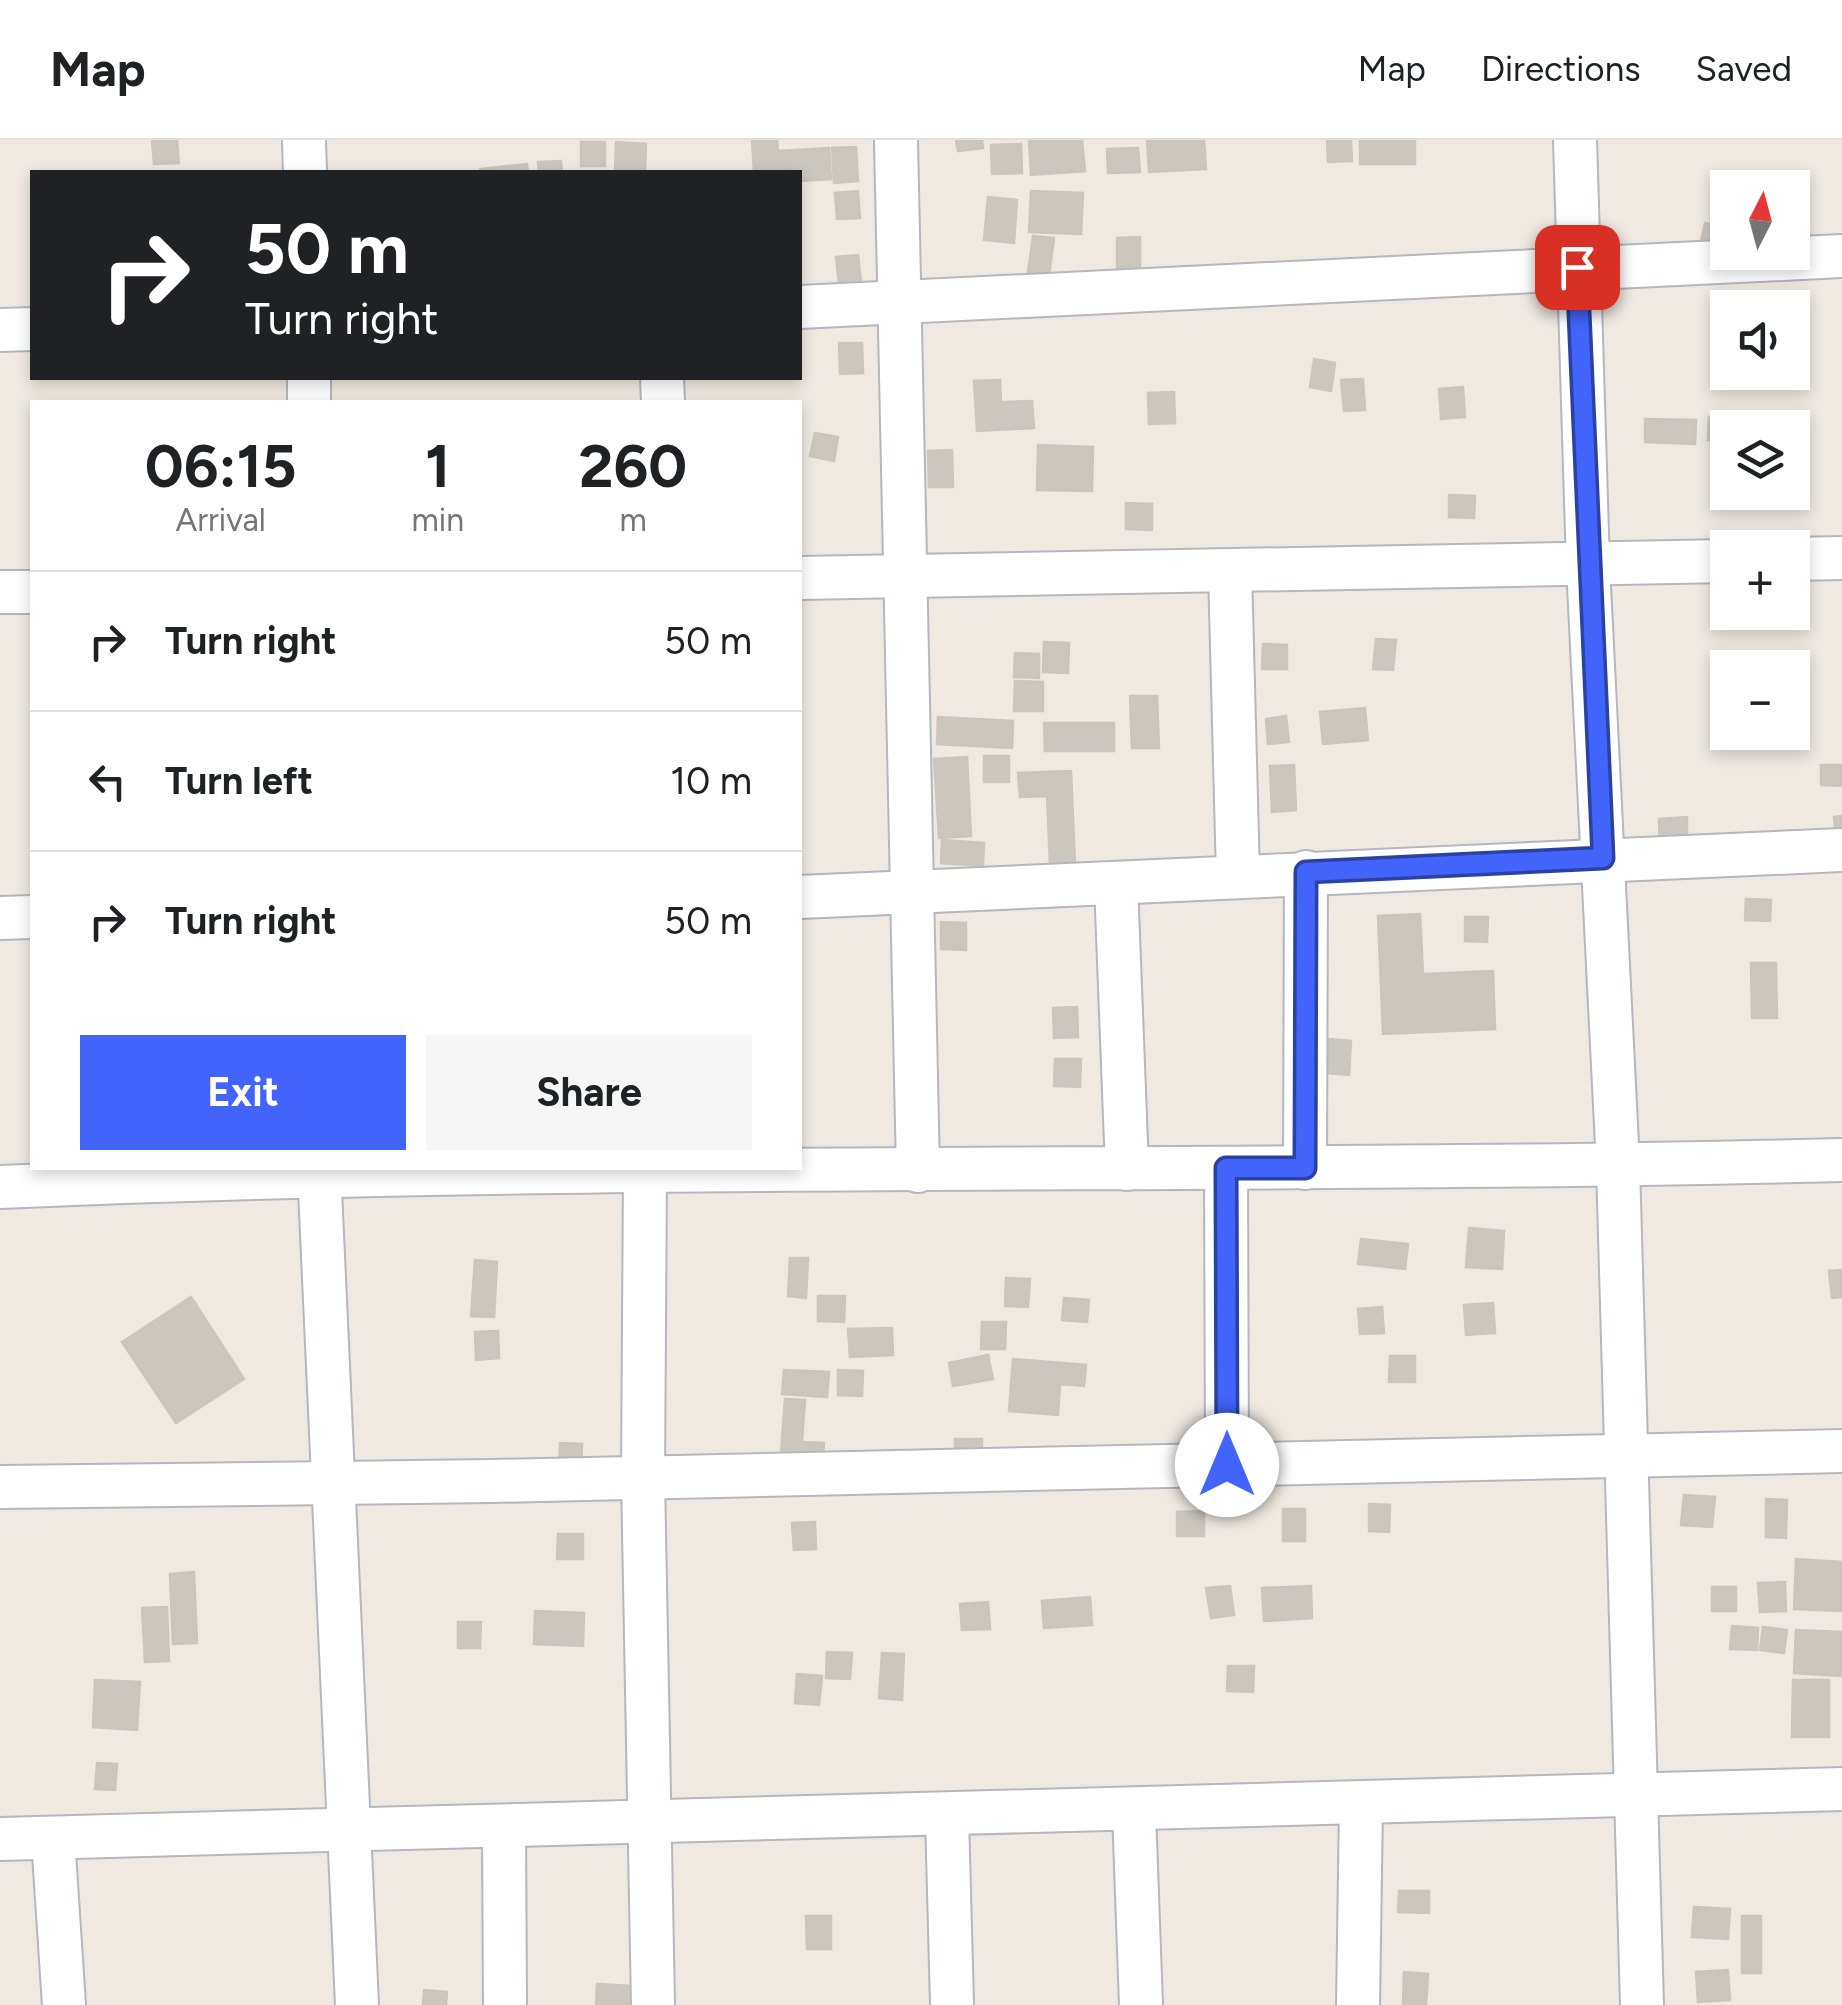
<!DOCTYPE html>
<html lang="en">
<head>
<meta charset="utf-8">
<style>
	:root { --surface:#fff; --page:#f6f6f6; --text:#202124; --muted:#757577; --line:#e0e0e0; --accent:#4264fb }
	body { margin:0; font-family:Figtree,sans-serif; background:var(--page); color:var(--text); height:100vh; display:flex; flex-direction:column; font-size:38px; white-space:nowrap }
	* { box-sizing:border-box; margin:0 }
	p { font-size:32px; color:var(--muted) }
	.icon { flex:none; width:55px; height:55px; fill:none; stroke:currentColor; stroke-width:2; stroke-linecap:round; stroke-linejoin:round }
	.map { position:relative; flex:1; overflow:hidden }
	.sheet { position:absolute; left:30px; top:260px; width:772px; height:770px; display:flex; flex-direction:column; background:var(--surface); border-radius:0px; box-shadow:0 5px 15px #0003 }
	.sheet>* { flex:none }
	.banner { position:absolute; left:30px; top:30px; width:772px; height:210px; border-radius:0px; box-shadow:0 5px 15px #0003; background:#202124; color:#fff; overflow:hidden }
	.needle { width:65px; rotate:6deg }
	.controls { position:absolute; left:1710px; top:30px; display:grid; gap:20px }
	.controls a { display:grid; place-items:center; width:100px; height:100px; border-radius:0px; background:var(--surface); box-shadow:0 5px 15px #0003; font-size:50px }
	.pin { position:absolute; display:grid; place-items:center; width:85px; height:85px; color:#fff; margin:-42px; border-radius:20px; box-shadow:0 5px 15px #0006 }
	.me { position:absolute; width:110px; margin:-55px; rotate:0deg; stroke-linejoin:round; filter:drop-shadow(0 0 8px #0008) }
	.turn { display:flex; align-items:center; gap:35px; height:210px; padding:0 50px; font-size:45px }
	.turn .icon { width:130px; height:130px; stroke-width:2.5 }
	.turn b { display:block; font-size:70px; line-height:85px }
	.eta { display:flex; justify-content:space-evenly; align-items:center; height:170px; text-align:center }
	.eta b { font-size:60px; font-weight:700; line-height:70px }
	.button { display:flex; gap:20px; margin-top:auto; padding:20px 50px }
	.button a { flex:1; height:115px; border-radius:0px; background:var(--accent); color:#fff; font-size:40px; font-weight:700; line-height:115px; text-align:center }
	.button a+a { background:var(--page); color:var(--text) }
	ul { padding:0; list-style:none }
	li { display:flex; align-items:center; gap:30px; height:140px; padding:0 50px; border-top:2px solid var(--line) }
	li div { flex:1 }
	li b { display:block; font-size:38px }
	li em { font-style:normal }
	header { display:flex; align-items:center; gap:60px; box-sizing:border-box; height:140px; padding:0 50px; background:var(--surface); border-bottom:2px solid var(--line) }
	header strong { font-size:48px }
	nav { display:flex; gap:55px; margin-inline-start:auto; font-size:35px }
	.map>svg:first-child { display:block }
</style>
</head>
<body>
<header>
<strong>Map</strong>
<nav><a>Map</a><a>Directions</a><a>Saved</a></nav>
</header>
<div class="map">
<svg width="1842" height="1865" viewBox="0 0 1842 1865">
	<rect width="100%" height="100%" fill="#efe9e1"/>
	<!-- building -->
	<g fill="#cbc7bf" stroke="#cbc5ba" stroke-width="2.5">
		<path d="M152,0H177L179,23L154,24Z"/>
		<path d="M752,0H777L778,11L829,8L831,39L800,41V32H754Z"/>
		<path d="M956,0H982L983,8L958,11Z"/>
		<path d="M1029,0H1082L1085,31L1031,35Z"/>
		<path d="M1147,0H1204L1206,29L1149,32Z"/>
		<path d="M1327,0H1351L1352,21L1328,22Z"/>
		<rect x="1360" y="0" width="55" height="24"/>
		<rect x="581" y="2" width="24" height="24"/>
		<path d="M616,2L646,4L645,32H615Z"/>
		<path d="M1021,4L1022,33L992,34L991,5Z"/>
		<path d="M856,7L858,41L834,43L832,8Z"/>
		<path d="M1138,8L1140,32L1108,33L1107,9Z"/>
		<path d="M561,21L562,32H539L538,22Z"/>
		<path d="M527,24L528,32H480V29Z"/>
		<path d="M858,51L860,78L837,79L835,53Z"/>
		<path d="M1031,51L1083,53L1081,94L1029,92Z"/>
		<path d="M988,57L1017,60L1014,103L984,100Z"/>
		<path d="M1705,83L1728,89V112L1700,106Z"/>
		<path d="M1033,96L1054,98L1049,135L1028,132Z"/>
		<path d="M1140,97V138L1117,139V98Z"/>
		<path d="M858,115L861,143L839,145L836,117Z"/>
		<path d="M839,203H862L863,233L840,234Z"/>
		<path d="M1314,219L1335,223L1331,251L1310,247Z"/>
		<path d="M1363,239L1365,270L1344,271L1341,240Z"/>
		<path d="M1000,240L1001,262L1032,261L1034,288L977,291L974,241Z"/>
		<path d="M1463,247L1465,277L1441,279L1439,249Z"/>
		<path d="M1174,252L1175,283L1149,284L1148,253Z"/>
		<path d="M1709,277L1753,278V288H1728V300H1708Z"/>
		<path d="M1645,279L1696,280L1695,304L1645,302Z"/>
		<path d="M815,293L838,297L834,321L810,316Z"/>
		<path d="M1038,305L1093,307L1092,351L1037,350Z"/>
		<path d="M952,310L953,347H929L928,311Z"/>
		<path d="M1449,355L1475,356L1474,378L1449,377Z"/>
		<path d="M1126,363L1152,364V390L1126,389Z"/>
		<path d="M1376,499L1396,500L1393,530L1373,529Z"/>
		<path d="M1044,502L1069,503L1068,533L1043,532Z"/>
		<path d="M1263,504L1287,505V529H1262Z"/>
		<path d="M1015,513L1039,514V538L1014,537Z"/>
		<path d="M1015,541L1043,542V571H1014Z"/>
		<path d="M1130,556H1157L1159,608H1132Z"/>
		<path d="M1365,568L1368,600L1323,604L1320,572Z"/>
		<path d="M1286,576L1289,602L1268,604L1266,579Z"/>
		<path d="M938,577L1013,581L1012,608L937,604Z"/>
		<path d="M1044,583H1114V611H1045Z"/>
		<rect x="984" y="616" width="25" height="26"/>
		<path d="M967,617L971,696L939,698L934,619Z"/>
		<path d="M1294,625L1296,670L1272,672L1270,626Z"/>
		<path d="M1821,625H1842V646L1821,645Z"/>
		<path d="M1071,631L1075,724L1050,725L1047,656L1020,657L1018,633Z"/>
		<path d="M1842,676V699H1836L1834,677Z"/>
		<path d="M1687,677V703L1660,704L1659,679Z"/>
		<path d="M942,700L984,703L983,726L941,723Z"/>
		<path d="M1746,759L1771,760L1770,781L1745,780Z"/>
		<path d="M1420,774L1423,834L1493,831L1495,889L1383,894L1378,776Z"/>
		<path d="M1465,777H1488L1487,802L1465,801Z"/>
		<path d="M941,782L966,783V810L941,809Z"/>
		<path d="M1751,823H1776L1777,878H1752Z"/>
		<path d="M1077,867L1078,897L1054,898L1053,868Z"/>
		<path d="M1328,899L1351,901L1349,935L1326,933Z"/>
		<path d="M1055,919H1081L1080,947L1054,946Z"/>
		<path d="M1469,1088L1504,1091L1502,1129L1466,1127Z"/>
		<path d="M1361,1099L1408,1104L1405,1129L1358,1124Z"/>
		<path d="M790,1118H808L806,1158L788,1156Z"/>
		<path d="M475,1120L497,1122L494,1177L471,1176Z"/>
		<path d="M1842,1130V1157L1832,1158L1829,1131Z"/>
		<path d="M1006,1138L1030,1139L1028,1167L1005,1166Z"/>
		<path d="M818,1156H845L844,1182L818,1181Z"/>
		<path d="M191,1157L244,1239L176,1283L122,1202Z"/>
		<path d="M1064,1158L1089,1160L1087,1182L1062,1180Z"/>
		<path d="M1493,1163L1495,1193L1466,1195L1464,1165Z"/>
		<path d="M1382,1167L1384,1193L1360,1194L1358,1169Z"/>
		<path d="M982,1182H1006L1005,1209H981Z"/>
		<path d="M892,1188L893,1215L850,1217L848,1189Z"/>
		<path d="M498,1191L499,1218L476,1220L475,1192Z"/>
		<path d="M988,1215L993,1239L953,1246L949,1223Z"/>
		<path d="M1390,1216H1415V1242H1389Z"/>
		<path d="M1013,1219L1086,1225L1084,1246L1060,1244L1058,1275L1009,1271Z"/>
		<path d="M784,1230L829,1232L827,1257L782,1254Z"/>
		<path d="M838,1230L863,1231L862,1256L838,1255Z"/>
		<path d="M785,1259L805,1260L802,1302L824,1303L822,1328L780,1325Z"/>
		<rect x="955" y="1299" width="27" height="24"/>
		<path d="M560,1303L582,1304L581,1339L559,1338Z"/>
		<path d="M1684,1355L1715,1357L1712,1387L1681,1385Z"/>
		<path d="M1766,1359L1787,1360L1786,1398L1766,1397Z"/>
		<path d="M1369,1364L1390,1365L1389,1392L1369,1391Z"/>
		<rect x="1283" y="1369" width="22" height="32"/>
		<path d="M1204,1371V1396H1177V1372Z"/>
		<path d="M815,1382L816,1409L794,1410L792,1383Z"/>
		<path d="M558,1394H583V1419H557Z"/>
		<path d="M1796,1419L1842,1422V1471L1794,1469Z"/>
		<path d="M194,1432L197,1503L173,1504L170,1434Z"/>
		<path d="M1785,1442L1786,1471L1760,1472L1758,1443Z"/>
		<path d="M1230,1446L1234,1475L1211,1478L1206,1448Z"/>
		<path d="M1311,1446L1312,1478L1264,1481L1262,1448Z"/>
		<rect x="1712" y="1447" width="24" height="24"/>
		<path d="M1090,1457L1092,1485L1044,1488L1042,1461Z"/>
		<path d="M988,1462L990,1489L962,1490L960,1464Z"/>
		<path d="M167,1467L169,1521L145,1522L142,1468Z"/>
		<path d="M535,1471L584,1473L583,1506L534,1504Z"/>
		<path d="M458,1482H481L480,1508H458Z"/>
		<path d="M1732,1486L1758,1488L1757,1510L1730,1509Z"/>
		<path d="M1763,1487L1787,1490L1784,1513L1760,1510Z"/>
		<path d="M1796,1490L1842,1492V1536L1794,1533Z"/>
		<path d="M827,1512L852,1513L850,1539L826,1538Z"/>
		<path d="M882,1513L904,1514L902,1560L879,1558Z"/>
		<path d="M1228,1526H1254L1253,1552L1227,1551Z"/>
		<path d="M797,1534L822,1536L819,1565L795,1563Z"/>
		<path d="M95,1540L140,1542L137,1590L93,1587Z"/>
		<path d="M1793,1540H1829V1597H1792Z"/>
		<path d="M97,1623L117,1624L115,1650L95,1649Z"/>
		<path d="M1399,1751H1429V1773L1398,1772Z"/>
		<path d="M1694,1767L1730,1769L1728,1799L1692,1797Z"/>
		<path d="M806,1776H831V1809H807Z"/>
		<rect x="1742" y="1776" width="19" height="57"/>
		<path d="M1728,1830L1730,1860L1698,1862L1696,1832Z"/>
		<path d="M1404,1832L1428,1834L1426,1865H1403Z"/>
		<path d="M597,1844L647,1847V1865H596Z"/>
		<path d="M424,1850L447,1852L446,1865H423Z"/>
	</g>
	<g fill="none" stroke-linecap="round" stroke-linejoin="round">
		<defs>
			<g id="minor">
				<path d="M304,0L305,32"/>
				<path d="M896,0L918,1031"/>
				<path d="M1575,0L1588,426L1618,1025L1642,1865"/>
				<path d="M800,167L1842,116"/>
				<path d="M0,190L32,189"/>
				<path d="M309,238V262"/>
				<path d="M662,238L663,262"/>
				<path d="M1792,419L1842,418"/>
				<path d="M1230,431L1238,736"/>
				<path d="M800,438L1728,421"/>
				<path d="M0,452H32"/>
				<path d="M1116,743L1127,1029"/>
				<path d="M800,757L1842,710"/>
				<path d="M0,778L32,777"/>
				<path d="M319,1028L357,1865"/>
				<path d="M1226,1028L1227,1325"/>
				<path d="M1305,1028L1306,732"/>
				<path d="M645,1032L643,1338L653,1865"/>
				<path d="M0,1047C613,1020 1228,1035 1842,1020"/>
				<path d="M0,1347L492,1341L1842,1311"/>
				<path d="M1134,1671L1141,1865"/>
				<path d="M947,1676L952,1865"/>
				<path d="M504,1687L505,1865"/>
				<path d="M53,1698L64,1865"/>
				<path d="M0,1699L1842,1649"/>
				<path d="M1358,1865L1361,1665"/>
			</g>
		</defs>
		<!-- minor casing -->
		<use href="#minor" stroke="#b4b7c1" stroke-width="46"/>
		<!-- minor -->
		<use href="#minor" stroke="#fff" stroke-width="42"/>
	</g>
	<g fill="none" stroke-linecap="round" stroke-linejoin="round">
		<defs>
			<path id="route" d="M1227,1325L1226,1028H1305L1306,732L1603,718L1577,127"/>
		</defs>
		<!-- route casing -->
		<use href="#route" stroke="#2b41a3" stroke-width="25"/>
		<!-- route -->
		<use href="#route" stroke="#4264fb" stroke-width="18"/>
	</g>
</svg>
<div class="controls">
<a><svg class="needle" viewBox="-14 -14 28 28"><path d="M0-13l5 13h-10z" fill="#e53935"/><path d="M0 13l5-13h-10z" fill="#757577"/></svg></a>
<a><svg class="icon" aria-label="sound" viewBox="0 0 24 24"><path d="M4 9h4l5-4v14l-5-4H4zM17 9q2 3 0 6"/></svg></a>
<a><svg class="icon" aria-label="layers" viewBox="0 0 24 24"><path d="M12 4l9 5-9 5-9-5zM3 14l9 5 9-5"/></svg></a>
<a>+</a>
<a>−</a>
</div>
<div class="pin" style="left:1577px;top:127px;background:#d93025"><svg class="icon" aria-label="arrive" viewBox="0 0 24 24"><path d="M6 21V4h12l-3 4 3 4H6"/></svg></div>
<svg class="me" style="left:1227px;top:1325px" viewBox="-20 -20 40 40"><circle r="19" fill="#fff"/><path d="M0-13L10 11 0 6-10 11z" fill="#4264fb"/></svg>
<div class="banner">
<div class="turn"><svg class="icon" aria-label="right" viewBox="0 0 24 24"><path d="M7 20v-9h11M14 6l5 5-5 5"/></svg><div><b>50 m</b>Turn right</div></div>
</div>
<section class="sheet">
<div class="eta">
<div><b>06:15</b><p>Arrival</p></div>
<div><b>1</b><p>min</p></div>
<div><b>260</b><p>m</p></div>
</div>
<ul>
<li><svg class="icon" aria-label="right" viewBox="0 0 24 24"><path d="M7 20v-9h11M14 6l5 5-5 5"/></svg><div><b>Turn right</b></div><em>50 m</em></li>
<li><svg class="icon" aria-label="left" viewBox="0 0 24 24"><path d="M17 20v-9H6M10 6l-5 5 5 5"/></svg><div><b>Turn left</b></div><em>10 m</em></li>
<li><svg class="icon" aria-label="right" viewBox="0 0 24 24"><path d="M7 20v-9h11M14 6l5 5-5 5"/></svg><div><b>Turn right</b></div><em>50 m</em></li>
</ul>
<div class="button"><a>Exit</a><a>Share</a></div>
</section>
</div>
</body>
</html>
